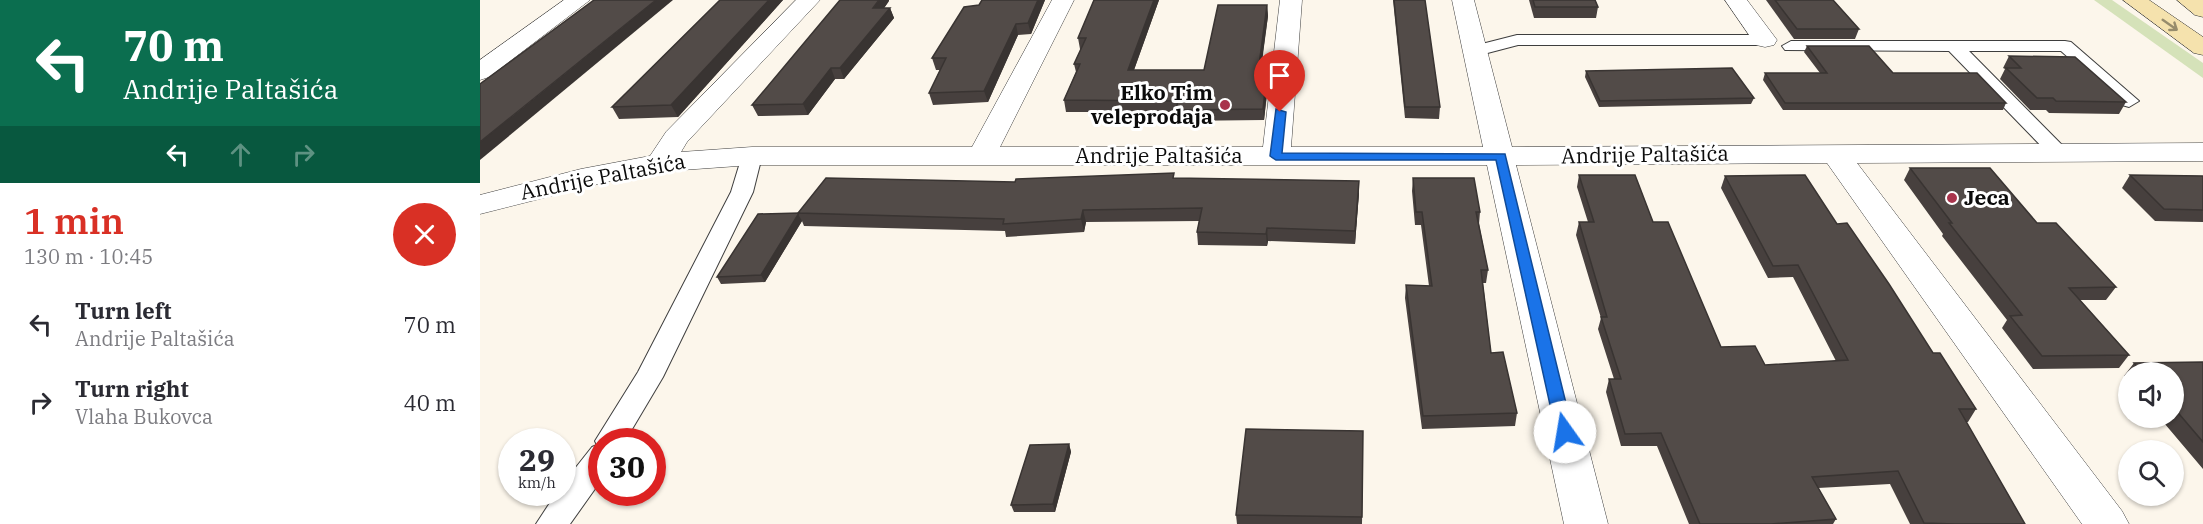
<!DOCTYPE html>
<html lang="en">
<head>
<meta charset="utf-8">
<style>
	:root { --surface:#fff; --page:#f2f2f3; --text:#2b2b33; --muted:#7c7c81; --accent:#d93025 }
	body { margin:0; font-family:"IBM Plex Serif",serif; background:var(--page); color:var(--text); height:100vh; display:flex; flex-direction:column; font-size:22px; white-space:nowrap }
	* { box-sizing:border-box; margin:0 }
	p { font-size:20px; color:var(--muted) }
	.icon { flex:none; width:33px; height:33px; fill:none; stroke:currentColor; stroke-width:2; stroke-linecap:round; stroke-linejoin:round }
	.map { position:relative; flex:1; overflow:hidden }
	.side { display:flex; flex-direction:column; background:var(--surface); width:480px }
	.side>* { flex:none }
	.top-card { background:#0b6e4f; color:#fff; overflow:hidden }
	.tools { position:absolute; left:1638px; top:362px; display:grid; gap:12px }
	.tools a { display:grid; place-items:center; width:66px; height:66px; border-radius:50%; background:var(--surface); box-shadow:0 2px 4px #0004; font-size:30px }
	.speed { position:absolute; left:18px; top:428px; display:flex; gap:12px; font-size:30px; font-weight:700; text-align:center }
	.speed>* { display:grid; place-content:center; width:78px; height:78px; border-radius:50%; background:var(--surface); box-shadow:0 2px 4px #0004; line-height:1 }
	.speed small { font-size:15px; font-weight:400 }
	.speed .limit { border:9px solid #d22; background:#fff; color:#111 }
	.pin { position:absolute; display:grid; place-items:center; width:51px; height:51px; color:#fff; margin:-62px -26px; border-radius:50% 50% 50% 0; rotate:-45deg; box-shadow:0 0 6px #0007 }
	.pin .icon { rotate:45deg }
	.me { position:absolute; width:66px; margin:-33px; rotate:347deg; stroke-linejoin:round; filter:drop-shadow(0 0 4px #0008) }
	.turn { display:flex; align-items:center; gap:21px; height:126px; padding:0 24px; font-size:27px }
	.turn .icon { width:78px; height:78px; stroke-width:2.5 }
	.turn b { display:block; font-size:42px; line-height:51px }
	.lanes { display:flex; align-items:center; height:57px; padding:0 24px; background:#0003; justify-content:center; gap:30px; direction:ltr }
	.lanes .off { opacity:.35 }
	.round { display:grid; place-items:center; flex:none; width:63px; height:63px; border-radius:32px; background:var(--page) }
	.head { display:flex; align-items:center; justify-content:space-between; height:102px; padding:0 24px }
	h1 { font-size:36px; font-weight:600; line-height:45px; color:var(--accent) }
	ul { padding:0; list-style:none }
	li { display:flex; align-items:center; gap:18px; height:78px; padding:0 24px }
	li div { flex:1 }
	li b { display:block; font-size:22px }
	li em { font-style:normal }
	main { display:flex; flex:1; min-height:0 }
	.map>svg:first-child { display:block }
</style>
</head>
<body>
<main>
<section class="side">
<div class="top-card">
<div class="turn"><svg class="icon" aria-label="left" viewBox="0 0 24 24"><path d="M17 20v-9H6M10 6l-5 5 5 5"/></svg><div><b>70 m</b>Andrije Paltašića</div></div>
<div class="lanes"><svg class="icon" aria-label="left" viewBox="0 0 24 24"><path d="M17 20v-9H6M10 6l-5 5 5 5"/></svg><svg class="icon off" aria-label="ahead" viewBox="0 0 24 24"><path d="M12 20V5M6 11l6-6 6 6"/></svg><svg class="icon off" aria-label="right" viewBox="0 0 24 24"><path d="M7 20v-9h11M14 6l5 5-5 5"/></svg></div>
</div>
<div class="head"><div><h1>1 min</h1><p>130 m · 10:45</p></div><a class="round" style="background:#d93025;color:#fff"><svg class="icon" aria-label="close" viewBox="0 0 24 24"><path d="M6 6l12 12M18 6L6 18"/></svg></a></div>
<ul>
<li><svg class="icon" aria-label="left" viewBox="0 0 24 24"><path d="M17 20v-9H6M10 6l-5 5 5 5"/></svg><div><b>Turn left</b><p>Andrije Paltašića</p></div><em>70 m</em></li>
<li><svg class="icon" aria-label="right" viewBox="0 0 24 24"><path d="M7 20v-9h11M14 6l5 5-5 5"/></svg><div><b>Turn right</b><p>Vlaha Bukovca</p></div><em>40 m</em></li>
</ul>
</section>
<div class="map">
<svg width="1723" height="524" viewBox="0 0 1723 524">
	<rect width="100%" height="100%" fill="#fcf6eb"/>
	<!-- green -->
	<path fill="#d5e2b9" d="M1614,0H1632L1723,63V78Z"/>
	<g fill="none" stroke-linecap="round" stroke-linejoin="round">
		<defs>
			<g id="lane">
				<path d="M1037,35H1285L1294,40L1285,45H1038L996,56L987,51L990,47Z"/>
				<path d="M1311,41H1585L1591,42L1659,101L1649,107L1642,105L1581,51H1489L1585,148L1588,152L1585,156H1571L1469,51L1305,50L1302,46Z"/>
				<path d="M272,150L279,152L282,156L273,192L183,377L145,441H122V479L90,524H56L77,492H82V485L112,447L117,445L115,441L120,433L158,372L251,192L262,156L265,152Z"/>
			</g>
			<g id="street">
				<path d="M84,0H110L9,77L0,80V60Z"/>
				<path d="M316,0H340L207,142L201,152L272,147H492L572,0H594L520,147H783L800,0H822L811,147H1003L972,0H994L1032,147L1723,143V161L1377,163L1642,511L1649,524H1602L1347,163L1036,165L1128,524H1084L1007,165H272L202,170L134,180L0,214V195L101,169L170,156L186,132Z"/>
				<path d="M1245,0H1267L1297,40L1294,45L1285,47L1276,45Z"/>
			</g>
			<g id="secondary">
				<path d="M1643,0H1669L1723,37V55L1714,53Z"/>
				<path d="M1697,0H1723V17L1715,15Z"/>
			</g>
		</defs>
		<!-- lane casing -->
		<use href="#lane" stroke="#3e3e3e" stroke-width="2"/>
		<!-- street casing -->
		<use href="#street" stroke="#3e3e3e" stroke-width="1"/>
		<!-- secondary casing -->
		<use href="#secondary" stroke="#2d2d2d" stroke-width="1"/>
		<!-- lane -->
		<use href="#lane" fill="#fff" fill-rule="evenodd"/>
		<!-- street -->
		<use href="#street" fill="#fff" fill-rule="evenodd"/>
		<!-- secondary -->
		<use href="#secondary" fill="#f5e2ad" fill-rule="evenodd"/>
	</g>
	<!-- wall -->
	<g fill="#47403e">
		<path d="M240,0H303L198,117L139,119L132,107Z"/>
		<path d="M502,0H565L551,34L538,35L508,102L453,105L449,93L460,70H456L452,58L499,5Z"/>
		<path d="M614,0H679L654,70H724L787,5L788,16L780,73H787L788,84L784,120L698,121L697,112H586L584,100L596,72L594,64L601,49H600L598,38Z"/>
		<path d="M913,0H945L960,107L959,119L925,118Z"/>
		<path d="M1049,0H1115L1118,7L1116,18H1054Z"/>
		<path d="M1286,0H1353L1379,29L1375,39H1314Z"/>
		<path d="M409,1L404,8H410L414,18L364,79H355L328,115L278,116L272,105Z"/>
		<path d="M1327,46L1413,73L1526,103L1523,110H1303L1283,80L1285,73H1340L1324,52Z"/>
		<path d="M1529,56L1646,102L1639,114L1569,113L1566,110H1550L1520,79L1525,69L1523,68Z"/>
		<path d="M1106,71L1274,98L1271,104L1119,107L1105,77Z"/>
		<path d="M1430,168L1557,223L1636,287L1626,300H1600L1649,355L1639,368L1553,369L1522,328L1527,320L1462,236L1463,234L1424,180Z"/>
		<path d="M1099,175L1173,222L1241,347L1285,365L1356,361L1313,277L1288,278L1241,188L1245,176L1357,224L1453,353L1496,409L1488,422H1486L1545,524H1430L1410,484L1338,488L1356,519L1353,524H1209L1177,446H1141L1126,392L1129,379H1134L1118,329L1121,318L1096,235L1099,222H1108L1097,187Z"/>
		<path d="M1650,175L1723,176V222L1675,221L1642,188Z"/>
		<path d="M695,178L879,193L875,244L788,241L787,246L718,245L717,232L719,221L606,222L604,232L526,237L525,231L324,226L322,221L285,282L241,284L237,277L319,213L535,182Z"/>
		<path d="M933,178L1000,212L999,224L1008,270L1006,283H1003L1011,353L1037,413L1035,426L942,429L925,298L926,285L949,286L941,225H935L932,191Z"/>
		<path d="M1723,362V469L1679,417H1694V372H1648V381L1644,376L1654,363Z"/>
		<path d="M883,431L882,524H757L756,515Z"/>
		<path d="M589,444L591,452L575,512H534L531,505Z"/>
	</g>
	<!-- shaded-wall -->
	<g fill="#393432">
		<path d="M176,0H193L0,160V142Z"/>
		<path d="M289,0H303L198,117L191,105Z"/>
		<path d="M399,0H409V1L397,18L393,8Z"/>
		<path d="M558,0H565L551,34L548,23Z"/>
		<path d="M674,0H679L650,81L648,70Z"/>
		<path d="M787,5L788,16L779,85L778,73Z"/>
		<path d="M410,8L414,18L364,79L360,68Z"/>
		<path d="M536,24L538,35L508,102L504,91Z"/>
		<path d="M351,68L355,79L328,115L323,104Z"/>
		<path d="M787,73L788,84L784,120L783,109Z"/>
		<path d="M879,181V193L875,244V231Z"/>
		<path d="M603,210L606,222L604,232L601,219Z"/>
		<path d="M318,214L322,221L285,282L281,275Z"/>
		<path d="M787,228L788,241L787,246L786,234Z"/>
		<path d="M589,444L591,452L575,512L573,504Z"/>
	</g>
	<!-- building -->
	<g fill="#524b48" stroke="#393432" stroke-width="1.5">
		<path d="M114,0H176L0,142V84Z"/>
		<path d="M240,0H289L191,105L132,107Z"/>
		<path d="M360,0H399L393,8H410L360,68H351L323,104L272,105Z"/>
		<path d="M502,0H558L548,23L536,24L504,91L449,93L466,58H452L484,7L499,5Z"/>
		<path d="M614,0H674L648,70H724L738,5H787L778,73H787L783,109L696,110L698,101L584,100L600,64H594L606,38H598Z"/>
		<path d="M914,0H945L960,107H925Z"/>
		<path d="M1053,0H1115L1118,7H1055Z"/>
		<path d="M1295,0H1353L1379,29H1317Z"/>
		<path d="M1327,46H1389L1413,73H1497L1526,103H1305L1285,73H1347Z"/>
		<path d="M1529,56L1595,57L1646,102L1576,101L1573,98H1557L1526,68H1541Z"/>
		<path d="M1252,68L1274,98L1120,101L1106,71Z"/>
		<path d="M1430,168H1510L1557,223H1576L1636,287L1589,288L1649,355L1562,356L1530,316L1542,315L1469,223H1472Z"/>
		<path d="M694,173L693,178L879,181L875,231L787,228L786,234L717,232L722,208L603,210L601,219L523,224L524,219L318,213L346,178L535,182L536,179Z"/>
		<path d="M1099,175H1155L1173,222H1188L1241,347L1275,346L1285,365L1368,360L1318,265L1293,266L1245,176L1325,175L1357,224L1367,223L1409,284L1453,353H1460L1496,409H1479L1545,524H1475L1444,523L1418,471L1332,477L1356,519L1291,524H1220L1181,433L1145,434L1129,379H1141L1121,317H1127L1099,222H1114Z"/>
		<path d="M1650,175L1723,176V210L1684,209Z"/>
		<path d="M933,178H994L1000,212H996L1008,270H1001L1011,353L1023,352L1037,413L943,416L926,285L952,286L942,212H936Z"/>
		<path d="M319,213L281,275L237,277L278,214Z"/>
		<path d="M1723,362V442L1694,408V372H1662L1654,363Z"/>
		<path d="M766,429L883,431L882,517L756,515Z"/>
		<path d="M589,444L573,504L531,505L550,445Z"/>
	</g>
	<!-- one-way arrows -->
	<defs><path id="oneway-shaft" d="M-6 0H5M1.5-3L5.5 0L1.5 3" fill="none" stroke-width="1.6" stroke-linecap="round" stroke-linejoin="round" transform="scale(1.5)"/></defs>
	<use stroke="#978c6c" href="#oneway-shaft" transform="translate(1690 25) rotate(35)"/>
	<!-- route -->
	<path fill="#1a73e8" stroke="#114b97" stroke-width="1.5" d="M796,109L806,112L802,153L1025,154L1093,432L1090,437H1079L1076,432L1016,160H796L790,156Z"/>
	<!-- markers -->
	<g fill="#a9344c" stroke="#fff" stroke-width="2">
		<circle cx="745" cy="105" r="6"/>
		<circle cx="1472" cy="198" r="6"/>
	</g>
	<g text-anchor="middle" stroke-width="6" stroke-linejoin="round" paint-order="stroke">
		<!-- poi labels -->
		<g font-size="21" font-weight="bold" fill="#0b0b0b" stroke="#fff" text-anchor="end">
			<text x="733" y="100">Elko Tim<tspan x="733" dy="24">veleprodaja</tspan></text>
			<text x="1484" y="205" text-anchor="start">Jeca</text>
		</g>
		<!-- street labels -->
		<g font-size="21" fill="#0b0b0b" stroke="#fff">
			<text transform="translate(1165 155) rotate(-1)" y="7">Andrije Paltašića</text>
			<text x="679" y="163">Andrije Paltašića</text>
			<text transform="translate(123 177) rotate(-11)" y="7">Andrije Paltašića</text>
		</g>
	</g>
</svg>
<div class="tools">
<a><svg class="icon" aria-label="sound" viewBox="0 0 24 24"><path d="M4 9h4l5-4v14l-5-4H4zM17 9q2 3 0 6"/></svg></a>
<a><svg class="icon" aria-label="search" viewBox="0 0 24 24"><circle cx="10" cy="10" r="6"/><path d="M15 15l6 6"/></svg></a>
</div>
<div class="speed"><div>29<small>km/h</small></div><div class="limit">30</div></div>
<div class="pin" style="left:800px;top:112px;background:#d93025"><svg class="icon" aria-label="arrive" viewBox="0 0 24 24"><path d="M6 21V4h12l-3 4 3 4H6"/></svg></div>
<svg class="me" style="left:1085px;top:432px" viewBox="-20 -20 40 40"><circle r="19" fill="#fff"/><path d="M0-13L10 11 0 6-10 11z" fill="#1a73e8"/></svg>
</div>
</main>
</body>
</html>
